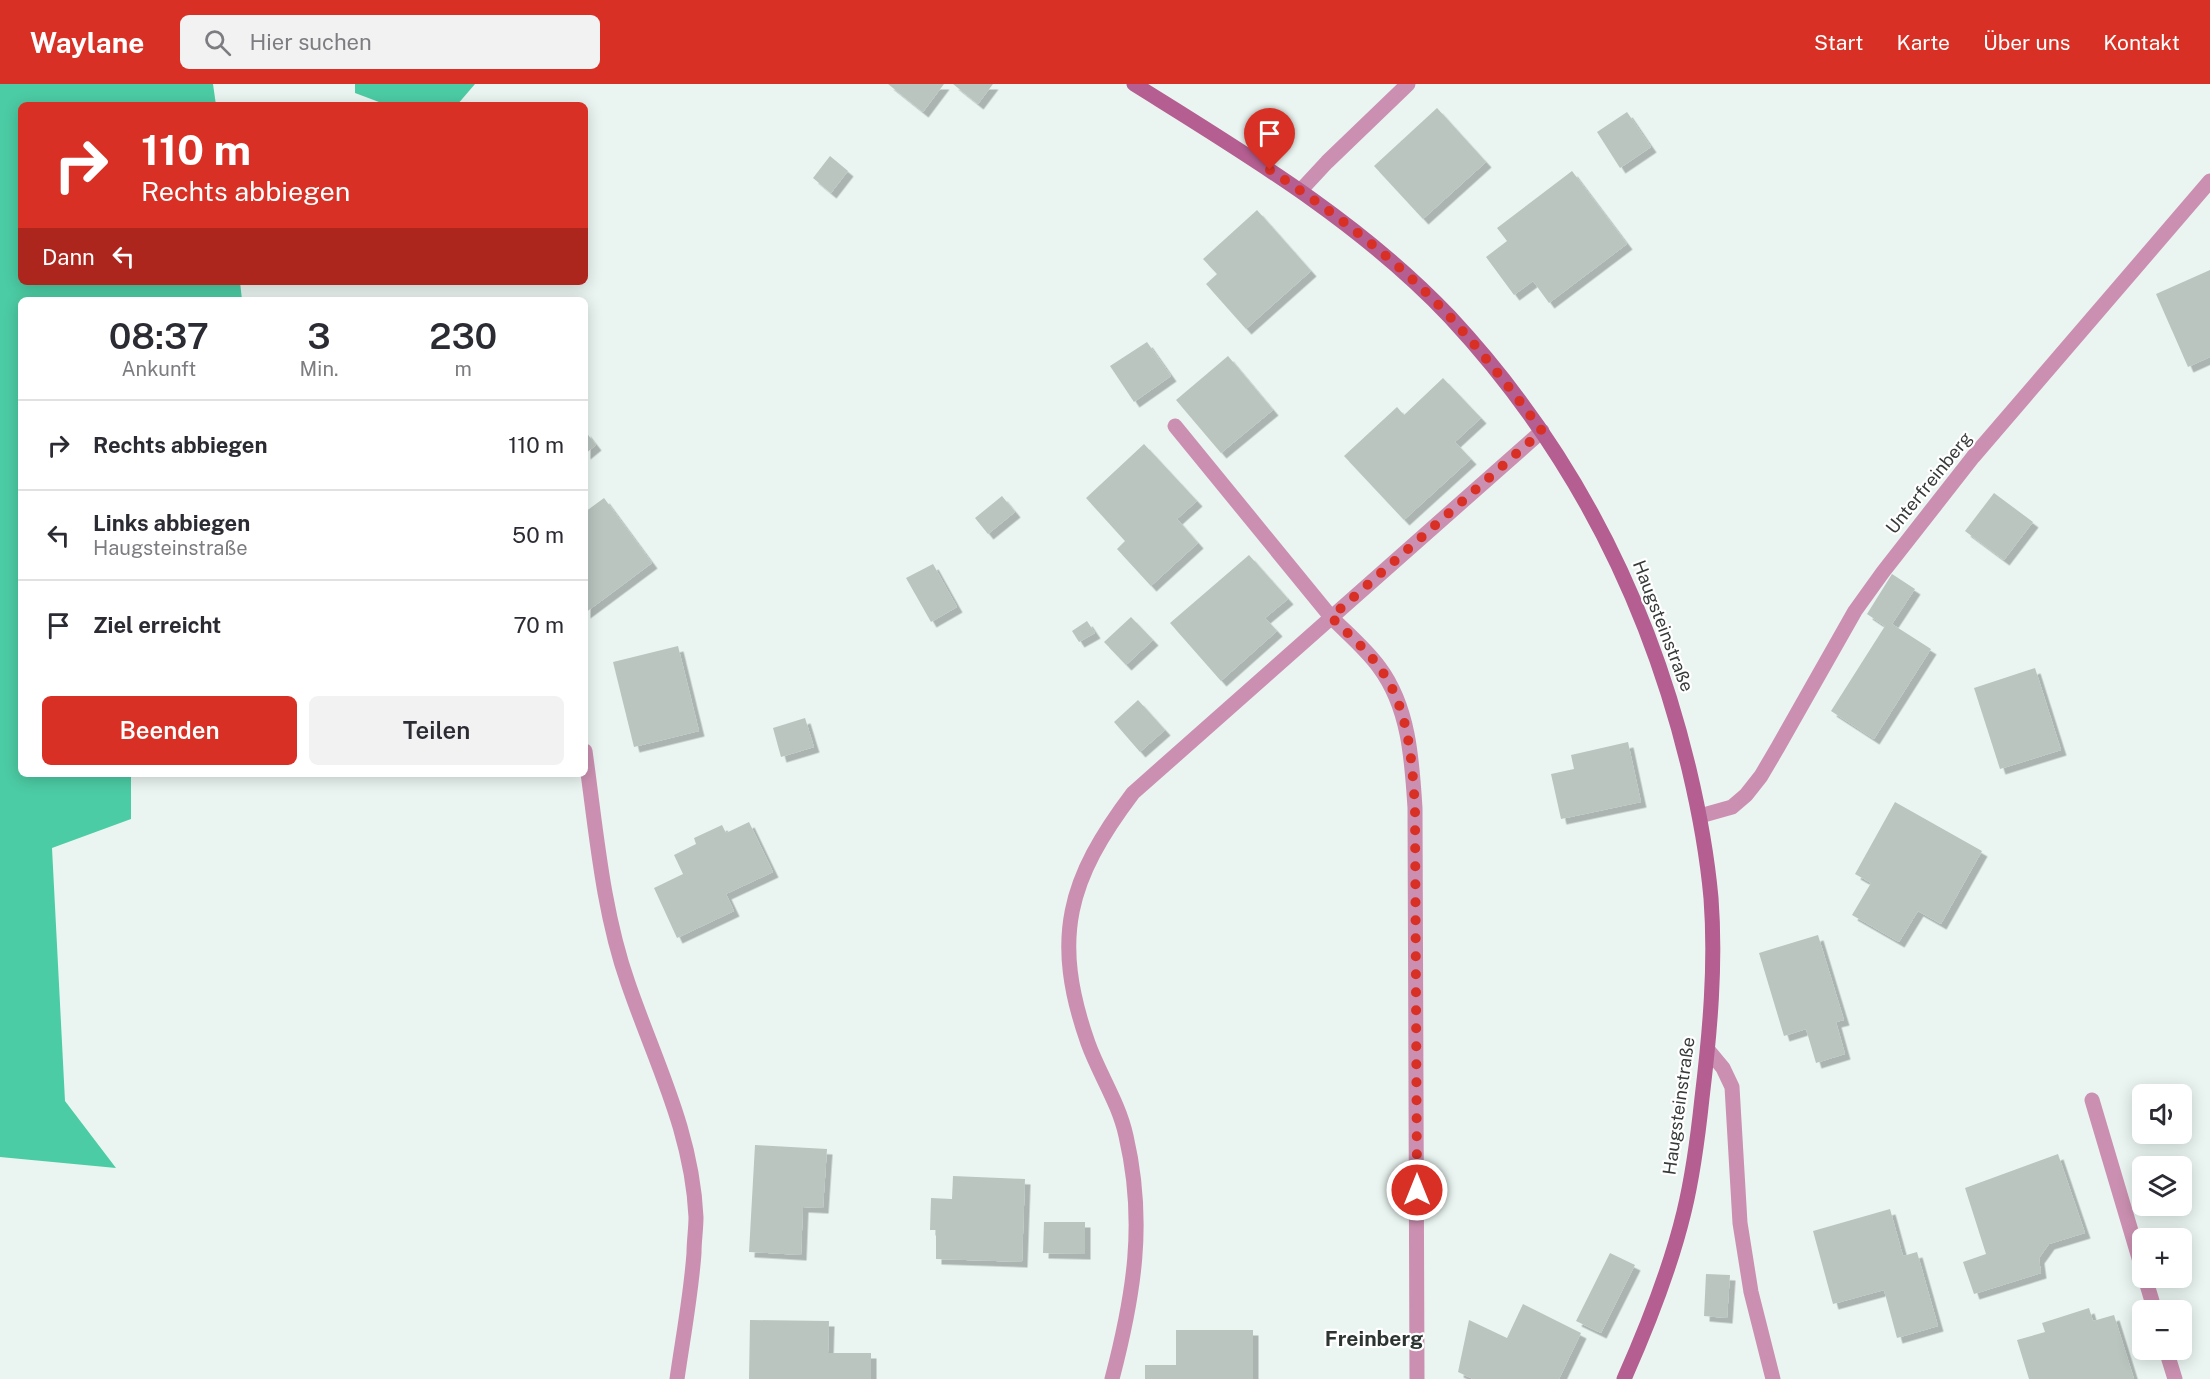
<!DOCTYPE html>
<html lang="de">
<head>
<meta charset="utf-8">
<style>
	:root { --surface:#fff; --page:#f2f2f3; --text:#2b2b33; --muted:#7c7c81; --line:#e1e1e2; --accent:#d93025 }
	body { margin:0; font-family:"Public Sans",sans-serif; background:var(--page); color:var(--text); height:100vh; display:flex; flex-direction:column; font-size:22px; white-space:nowrap }
	* { box-sizing:border-box; margin:0 }
	p { font-size:20px; color:var(--muted) }
	.icon { flex:none; width:33px; height:33px; fill:none; stroke:currentColor; stroke-width:2; stroke-linecap:round; stroke-linejoin:round }
	.map { position:relative; flex:1; overflow:hidden }
	.panel { position:absolute; left:18px; top:213px; width:570px; height:480px; display:flex; flex-direction:column; background:var(--surface); border-radius:9px; box-shadow:0 3px 15px #0003 }
	.panel>* { flex:none }
	.guide { position:absolute; left:18px; top:18px; width:570px; height:183px; border-radius:9px; box-shadow:0 3px 15px #0003; background:#d93025; color:#fff; overflow:hidden }
	.tools { position:absolute; left:2132px; top:1000px; display:grid; gap:12px }
	.tools a { display:grid; place-items:center; width:60px; height:60px; border-radius:9px; background:var(--surface); box-shadow:0 3px 15px #0003; font-size:30px }
	.pin { position:absolute; display:grid; place-items:center; width:51px; height:51px; color:#fff; margin:-62px -26px; border-radius:50% 50% 50% 0; rotate:-45deg; box-shadow:0 0 6px #0007 }
	.pin .icon { rotate:45deg }
	.me { position:absolute; width:66px; margin:-33px; rotate:0deg; stroke-linejoin:round; filter:drop-shadow(0 0 4px #0008) }
	.turn { display:flex; align-items:center; gap:21px; height:126px; padding:0 24px; font-size:27px }
	.turn .icon { width:78px; height:78px; stroke-width:2.5 }
	.turn b { display:block; font-size:42px; line-height:51px }
	.then { display:flex; align-items:center; height:57px; padding:0 24px; background:#0003; gap:12px; font-size:22px }
	.eta { display:flex; justify-content:space-evenly; align-items:center; height:102px; text-align:center }
	.eta b { font-size:36px; font-weight:600; line-height:42px }
	.action { display:flex; gap:12px; margin-top:auto; padding:12px 24px }
	.action a { flex:1; height:69px; border-radius:9px; background:var(--accent); color:#fff; font-size:24px; font-weight:600; line-height:69px; text-align:center }
	.action a+a { background:var(--page); color:var(--text) }
	ul { padding:0; list-style:none }
	li { display:flex; align-items:center; gap:18px; height:90px; padding:0 24px; border-top:2px solid var(--line) }
	li div { flex:1 }
	li b { display:block; font-size:22px }
	li em { font-style:normal }
	header { display:flex; align-items:center; gap:36px; box-sizing:border-box; height:84px; padding:0 30px; background:var(--accent); color:#fff }
	header strong { font-size:28px }
	nav { display:flex; gap:33px; margin-inline-start:auto; font-size:21px }
	.search { width:420px; height:54px; background:var(--page); display:flex; align-items:center; gap:15px; box-sizing:border-box; padding:0 21px; border-radius:9px; color:var(--muted); font-size:22px }
	.map>svg:first-child { display:block }
</style>
</head>
<body>
<header>
<strong>Waylane</strong>
<div class="search"><svg class="icon" aria-label="search" viewBox="0 0 24 24"><circle cx="10" cy="10" r="6"/><path d="M15 15l6 6"/></svg>Hier suchen</div>
<nav><a>Start</a><a>Karte</a><a>Über uns</a><a>Kontakt</a></nav>
</header>
<div class="map">
<svg width="2210" height="1295" viewBox="0 0 2210 1295">
	<defs>
		<filter id="shadow"><feDropShadow dx="5.5" dy="5.5" stdDeviation="0" flood-color="#0004"/></filter>
	</defs>
	<rect width="100%" height="100%" fill="#eaf5f1"/>
	<!-- forest -->
	<g fill="#4ccca4">
		<path d="M0,0H213L216,21H21V198H240L242,216H21V690H131V735L52,764L65,1017L116,1084L0,1073Z"/>
		<path d="M355,0H475L457,21H387L355,9Z"/>
	</g>
	<!-- building -->
	<g fill="#bac5c0" filter="url(#shadow)">
		<path d="M888,0H944L923,28Z"/>
		<path d="M953,0H993L978,20Z"/>
		<path d="M1437,24L1486,78L1423,135L1374,82Z"/>
		<path d="M1627,28L1651,63L1620,84L1597,48Z"/>
		<path d="M830,72L848,87L831,109L813,94Z"/>
		<path d="M1572,87L1627,160L1549,219L1533,197L1514,211L1486,173L1507,157L1497,144Z"/>
		<path d="M1257,126L1311,187L1246,245L1206,200L1217,190L1203,175Z"/>
		<path d="M2210,186V273L2188,283L2156,210Z"/>
		<path d="M1147,258L1171,292L1134,318L1110,282Z"/>
		<path d="M1228,272L1273,326L1221,369L1176,316Z"/>
		<path d="M1443,294L1481,334L1455,358L1471,375L1404,436L1344,372L1397,323L1404,331Z"/>
		<path d="M585,347L596,361L585,370Z"/>
		<path d="M1144,360L1197,417L1177,435L1198,459L1151,502L1117,465L1125,457L1086,414Z"/>
		<path d="M1994,409L2033,438L2004,476L1965,447Z"/>
		<path d="M1002,412L1015,428L988,450L975,434Z"/>
		<path d="M604,414L652,479L585,529V428Z"/>
		<path d="M1249,471L1288,515L1265,534L1277,547L1221,597L1170,539Z"/>
		<path d="M933,480L957,523L931,538L906,494Z"/>
		<path d="M1892,490L1915,505L1892,540L1931,565L1874,655L1831,627L1885,542L1867,530Z"/>
		<path d="M1131,533L1153,556L1126,581L1104,558Z"/>
		<path d="M1087,537L1095,549L1079,558L1072,547Z"/>
		<path d="M678,562L699,647L634,663L613,578Z"/>
		<path d="M2035,584L2061,666L2000,685L1974,604Z"/>
		<path d="M1138,616L1165,646L1140,668L1114,638Z"/>
		<path d="M805,634L814,663L781,673L773,644Z"/>
		<path d="M1628,658L1641,718L1561,735L1551,690L1574,685L1571,671Z"/>
		<path d="M1895,718L1982,767L1941,840L1918,827L1899,858L1852,831L1871,799L1855,790Z"/>
		<path d="M749,738L773,788L726,810L734,827L677,854L654,804L683,790L674,771L696,760L694,754L722,741L726,749Z"/>
		<path d="M1818,851L1844,936L1836,938L1845,970L1816,979L1806,945L1784,952L1759,869Z"/>
		<path d="M755,1061L827,1065L823,1124L803,1123L801,1171L749,1168Z"/>
		<path d="M2058,1070L2085,1149L2049,1160L2039,1174L2041,1189L1974,1210L1963,1178L1986,1170L1965,1104Z"/>
		<path d="M953,1092L1025,1095L1022,1178L936,1175V1146H930L931,1114L952,1115Z"/>
		<path d="M1890,1125L1903,1172L1917,1168L1938,1242L1897,1254L1884,1206L1833,1220L1813,1147Z"/>
		<path d="M1044,1138H1085V1170L1043,1169Z"/>
		<path d="M1610,1169L1635,1181L1601,1249L1576,1237Z"/>
		<path d="M1706,1190L1730,1191L1727,1234L1704,1232Z"/>
		<path d="M1523,1220L1581,1249L1559,1295H1473L1458,1288L1469,1236L1507,1254Z"/>
		<path d="M2089,1224L2093,1237L2114,1231L2134,1295H2029L2017,1256L2045,1248L2042,1239Z"/>
		<path d="M750,1236L829,1237L828,1269H871V1295H749Z"/>
		<path d="M1176,1246H1253V1295H1145V1281H1176Z"/>
	</g>
	<g fill="none" stroke-linecap="round" stroke-linejoin="round">
		<!-- lane -->
		<g stroke="#cb90b1" stroke-width="15">
			<path d="M1301,106L1327,78L1408,0"/>
			<path d="M1175,342L1331,533"/>
		</g>
		<!-- street -->
		<g stroke="#cb90b1" stroke-width="15">
			<path d="M1331,533C1347,549 1366,565 1379,583C1409,623 1412,676 1415,724L1417,1295"/>
			<path d="M585,667C596,744 602,825 628,899C655,978 692,1047 696,1133C696,1145 694,1157 694,1169C691,1211 683,1253 677,1295"/>
			<path d="M1700,732L1732,723L1746,711L1761,692L1778,663L1855,527L1883,488L1973,373L2210,97"/>
			<path d="M1708,966L1723,984L1732,1003L1740,1139L1751,1208L1773,1295"/>
			<path d="M2092,1016L2142,1184"/>
			<path d="M2145,1194L2155,1227"/>
			<path d="M2166,1266L2175,1295"/>
			<path d="M1112,1295C1134,1211 1146,1138 1126,1052C1119,1019 1099,990 1088,959C1051,854 1068,795 1133,709L1542,347"/>
		</g>
		<!-- secondary -->
		<path stroke="#b45e91" stroke-width="15" d="M1134,0C1246,70 1359,137 1450,233C1570,362 1648,514 1689,685C1699,727 1707,770 1711,814C1716,880 1710,948 1702,1014C1698,1052 1693,1091 1684,1128C1670,1186 1648,1241 1624,1295"/>
	</g>
	<g fill="none" stroke-linecap="round" stroke-linejoin="round">
		<!-- route -->
		<path stroke="#d93025" stroke-width="10" stroke-dasharray="0 18" d="M1270,86C1335,129 1397,176 1450,233C1483,269 1513,308 1542,347L1331,533C1347,549 1366,565 1379,583C1409,623 1412,676 1415,724L1417,1106"/>
	</g>
	<g text-anchor="middle" stroke-width="4.5" stroke-linejoin="round" paint-order="stroke">
		<!-- street labels -->
		<g font-size="18" fill="#363a38" stroke="#fff">
			<text transform="translate(1929 399) rotate(-51)" y="6">Unterfreinberg</text>
			<text transform="translate(1663 542) rotate(69)" y="6">Haugsteinstraße</text>
			<text transform="translate(1679 1022) rotate(-82)" y="6">Haugsteinstraße</text>
		</g>
		<!-- quarter labels -->
		<g font-size="21" font-weight="bold" fill="#2c3531" stroke="#fff">
			<text x="1374" y="1262">Freinberg</text>
		</g>
	</g>
</svg>
<div class="tools">
<a><svg class="icon" aria-label="sound" viewBox="0 0 24 24"><path d="M4 9h4l5-4v14l-5-4H4zM17 9q2 3 0 6"/></svg></a>
<a><svg class="icon" aria-label="layers" viewBox="0 0 24 24"><path d="M12 4l9 5-9 5-9-5zM3 14l9 5 9-5"/></svg></a>
<a>+</a>
<a>−</a>
</div>
<div class="pin" style="left:1270px;top:86px;background:#d93025"><svg class="icon" aria-label="arrive" viewBox="0 0 24 24"><path d="M6 21V4h12l-3 4 3 4H6"/></svg></div>
<svg class="me" style="left:1417px;top:1106px" viewBox="-20 -20 40 40"><circle r="17" fill="#d93025" stroke="#fff" stroke-width="3"/><path d="M0-11L8 9 0 5-8 9z" fill="#fff"/></svg>
<div class="guide">
<div class="turn"><svg class="icon" aria-label="right" viewBox="0 0 24 24"><path d="M7 20v-9h11M14 6l5 5-5 5"/></svg><div><b>110 m</b>Rechts abbiegen</div></div>
<div class="then">Dann<svg class="icon" aria-label="left" viewBox="0 0 24 24"><path d="M17 20v-9H6M10 6l-5 5 5 5"/></svg></div>
</div>
<section class="panel">
<div class="eta">
<div><b>08:37</b><p>Ankunft</p></div>
<div><b>3</b><p>Min.</p></div>
<div><b>230</b><p>m</p></div>
</div>
<ul>
<li><svg class="icon" aria-label="right" viewBox="0 0 24 24"><path d="M7 20v-9h11M14 6l5 5-5 5"/></svg><div><b>Rechts abbiegen</b></div><em>110 m</em></li>
<li><svg class="icon" aria-label="left" viewBox="0 0 24 24"><path d="M17 20v-9H6M10 6l-5 5 5 5"/></svg><div><b>Links abbiegen</b><p>Haugsteinstraße</p></div><em>50 m</em></li>
<li><svg class="icon" aria-label="arrive" viewBox="0 0 24 24"><path d="M6 21V4h12l-3 4 3 4H6"/></svg><div><b>Ziel erreicht</b></div><em>70 m</em></li>
</ul>
<div class="action"><a>Beenden</a><a>Teilen</a></div>
</section>
</div>
</body>
</html>
